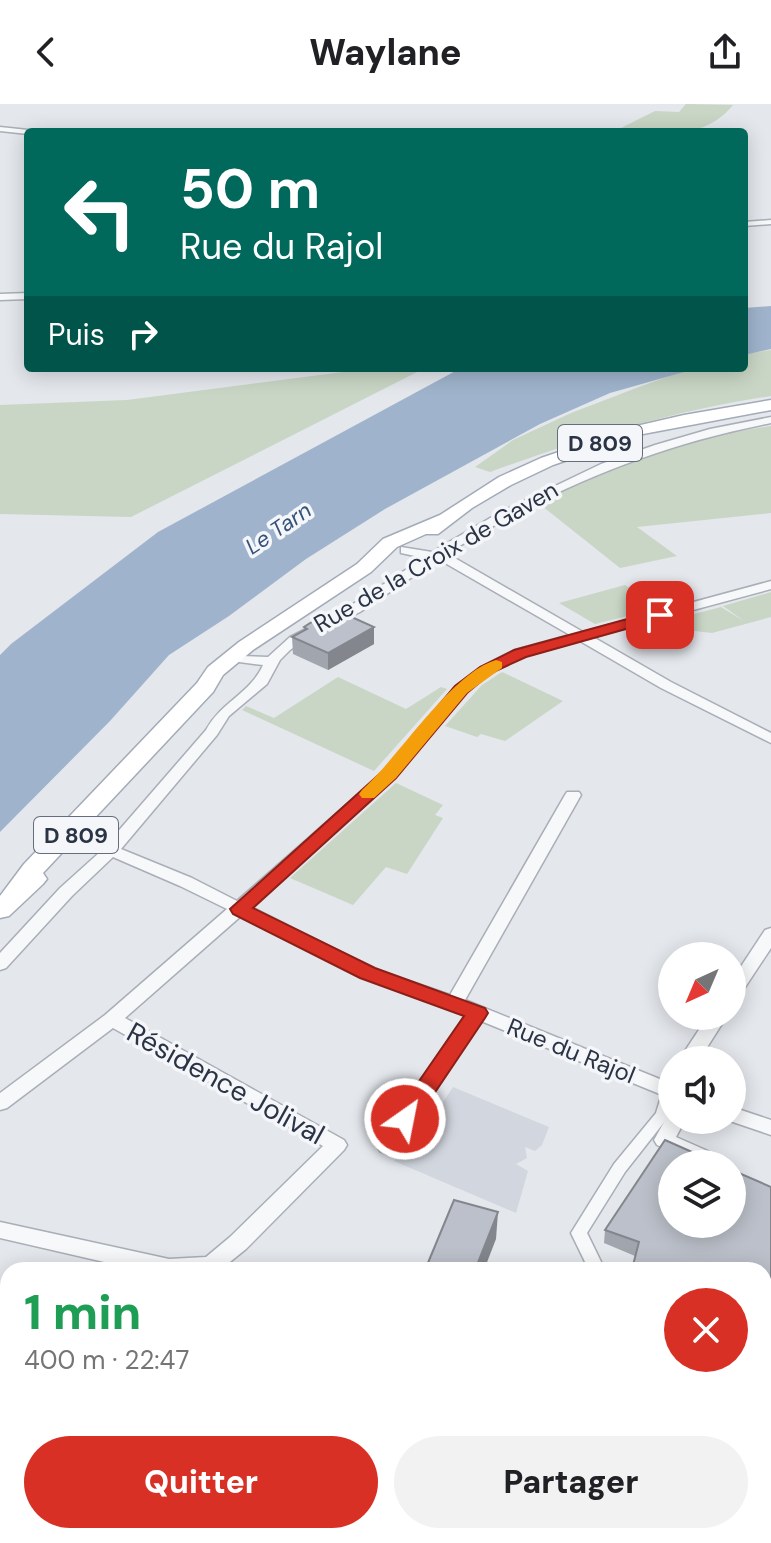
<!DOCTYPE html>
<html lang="fr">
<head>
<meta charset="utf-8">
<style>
	:root { --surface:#fff; --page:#f2f2f2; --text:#202124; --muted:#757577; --accent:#d93025 }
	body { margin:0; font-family:"DM Sans",sans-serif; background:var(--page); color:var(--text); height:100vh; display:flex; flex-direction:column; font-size:30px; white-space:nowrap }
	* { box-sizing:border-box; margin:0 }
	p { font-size:26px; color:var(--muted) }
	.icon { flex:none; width:44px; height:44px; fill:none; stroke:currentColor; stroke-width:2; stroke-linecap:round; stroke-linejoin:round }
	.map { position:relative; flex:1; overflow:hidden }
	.drawer { position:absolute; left:0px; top:1158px; width:772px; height:282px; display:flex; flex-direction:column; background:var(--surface); border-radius:24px 24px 0 0; box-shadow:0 4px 20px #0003 }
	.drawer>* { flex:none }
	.guide { position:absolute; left:24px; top:24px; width:724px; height:244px; border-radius:8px; box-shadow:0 4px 20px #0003; background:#00695c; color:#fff; overflow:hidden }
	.needle { width:52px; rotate:224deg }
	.controls { position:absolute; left:658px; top:838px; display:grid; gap:16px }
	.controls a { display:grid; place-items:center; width:88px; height:88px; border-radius:50%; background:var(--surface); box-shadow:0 4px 20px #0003; font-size:40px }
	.pin { position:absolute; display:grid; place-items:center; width:68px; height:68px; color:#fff; margin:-34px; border-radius:16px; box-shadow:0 4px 12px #0006 }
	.me { position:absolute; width:88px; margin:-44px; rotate:33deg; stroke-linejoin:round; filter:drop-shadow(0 0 6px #0008) }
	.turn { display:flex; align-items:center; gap:28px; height:168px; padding:0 24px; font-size:36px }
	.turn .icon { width:104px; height:104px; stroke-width:2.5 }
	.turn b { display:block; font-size:56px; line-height:68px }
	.then { display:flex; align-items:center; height:76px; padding:0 24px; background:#0003; gap:16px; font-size:30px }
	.round { display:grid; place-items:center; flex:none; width:84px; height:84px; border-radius:42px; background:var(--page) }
	.head { display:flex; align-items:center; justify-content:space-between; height:136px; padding:0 24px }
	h1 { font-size:48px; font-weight:800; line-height:60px; color:#1e9e55 }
	.cta { display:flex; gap:16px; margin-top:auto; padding:16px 24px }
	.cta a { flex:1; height:92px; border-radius:48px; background:var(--accent); color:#fff; font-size:32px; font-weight:800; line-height:92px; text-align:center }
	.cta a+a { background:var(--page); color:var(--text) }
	header { display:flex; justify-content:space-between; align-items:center; height:104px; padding:0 24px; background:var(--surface); font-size:36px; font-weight:800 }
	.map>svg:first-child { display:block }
</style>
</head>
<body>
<header><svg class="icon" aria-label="back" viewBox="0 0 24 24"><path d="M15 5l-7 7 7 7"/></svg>Waylane<svg class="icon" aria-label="share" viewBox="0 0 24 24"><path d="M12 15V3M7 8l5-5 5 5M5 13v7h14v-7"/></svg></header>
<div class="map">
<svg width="771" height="1439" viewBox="0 0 771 1439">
	<rect width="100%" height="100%" fill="#e4e7ec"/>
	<!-- built -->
	<path fill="#d2d6de" d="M453,983L549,1023L542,1041L535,1047L525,1043L527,1054L516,1060L528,1067L516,1109L394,1057L407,1039L414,1041L421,1030L415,1027L427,1010L434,1012Z"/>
	<!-- green -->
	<g fill="#c9d6c5">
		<path d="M686,0L733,1C702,39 658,28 613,28L655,7L679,8Z"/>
		<path d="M771,246V292C672,307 584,334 490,368L475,363L513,336L571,309L639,283L692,264H744V250Z"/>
		<path d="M374,264H425L131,413L0,410V301L127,296Z"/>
		<path d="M771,322V409L637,423L677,452L620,464L537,398C610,363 690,332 771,322Z"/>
		<path d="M625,481L647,497L634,501L644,508L595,520L559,499Z"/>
		<path d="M771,488V513L712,529L695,527L662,536L633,526L721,503L744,517L723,502Z"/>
		<path d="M502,568L563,597L505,637L481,630L477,633L445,622L482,581Z"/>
		<path d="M338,573L406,605L441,583L447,585L374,667L242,606L246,602L274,614Z"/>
		<path d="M396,679L443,701L435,711L443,714L407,770L386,763L353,801L290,774Z"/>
	</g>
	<!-- water -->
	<g fill="#9fb4cc">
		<path d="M771,202V245L744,251V204Z"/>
		<path d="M461,264H698L610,289L540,320L385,405L306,455L229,512L169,551L110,617L0,728V551L11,540L158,428Z"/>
	</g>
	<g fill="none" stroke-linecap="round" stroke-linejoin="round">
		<defs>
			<path id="pedestrian" d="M669,982L672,983V1006L669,1012L625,1068L587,1129L605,1166H589L571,1129L614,1060L656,1009L664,983Z"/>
			<g id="minor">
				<path d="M0,23L28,26L31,28L28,30L0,27Z"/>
				<path d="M771,116V120L744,122V118Z"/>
				<path d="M28,189V195L0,196V190Z"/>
				<path d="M771,313V319C652,342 547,386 445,451L453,453L583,528L771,477V485L593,533L671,578L771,629V639L661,584L580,537L525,552L491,569L466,588L395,673L251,803L374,865L450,891L565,691L567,688H579L581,691L465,896L672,980V995L481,917L394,1047L387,1050L380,1047L377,1042L380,1037L466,911L362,873L241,812L125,914L344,1036L347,1041L344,1046L246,1145L220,1166H139L0,1134V1118L169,1155L206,1153L230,1133L323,1042L113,924L7,1004L0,1006V989L105,911L227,805L180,782L113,753L72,792L6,864L0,866V849L60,784L100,748L70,735L68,732L70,729H82L108,739L206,626C221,598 250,590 263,561L239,558L237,555L239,552L268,553L290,533L350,502L424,454L401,449V443L432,448L497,410L601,360L655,341L710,325ZM436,457L445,459L570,531L515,546L481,563L456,582L385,667L237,797L192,774L121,745L217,631L229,612L267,580L280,556L290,546L309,533L360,508Z"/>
				<path d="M771,824V844L738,894L732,896V876L765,826Z"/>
				<path d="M708,912H727L699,956H679Z"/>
				<path d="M732,1003L771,1016V1031L727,1016H732Z"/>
				<path d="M672,1010V1016H685L676,1033L726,1055L729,1060H699L657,1041L654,1036L668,1011Z"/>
				<path d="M0,1223L8,1226V1249L0,1246Z"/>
				<path d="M764,1312L771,1315V1337L764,1334Z"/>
				<path d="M257,1432H289L292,1439H260Z"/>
				<path d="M378,1432H406L403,1439H375Z"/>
			</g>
			<path id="primary" d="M771,296V306L643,330L553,361L511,381L472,404L438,430H426L397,443L371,468L253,546L223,571L213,588L43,769L47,775L43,780L9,812L0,814V792L24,760L197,579L208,563L239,538L357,460L383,435L440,411L499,373L541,354L632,323L684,311Z"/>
		</defs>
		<!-- pedestrian casing -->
		<use href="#pedestrian" stroke="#a9aeb7" stroke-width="3"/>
		<!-- minor casing -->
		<use href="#minor" stroke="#a9aeb7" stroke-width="3"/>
		<!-- primary casing -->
		<use href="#primary" stroke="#a3abb8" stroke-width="3"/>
		<!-- pedestrian -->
		<use href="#pedestrian" fill="#f7f8fa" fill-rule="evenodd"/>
		<!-- minor -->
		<use href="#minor" fill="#f7f8fa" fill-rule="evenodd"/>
		<!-- primary -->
		<use href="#primary" fill="#fff" fill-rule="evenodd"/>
	</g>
	<!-- wall -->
	<g fill="#a1a5ae">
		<path d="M304,523L374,540L328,566L293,550L292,533L304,526Z"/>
		<path d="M771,1083V1213L764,1211V1166H632L635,1152L604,1139L605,1126Z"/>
		<path d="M764,1218L771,1220V1300L764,1297Z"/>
	</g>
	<!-- shaded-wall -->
	<g fill="#83868d">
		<path d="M374,523V540L328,566V549Z"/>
		<path d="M498,1108L496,1135L484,1166H475Z"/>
	</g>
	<!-- building -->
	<g fill="#bbc0ca" stroke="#83868d" stroke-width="2">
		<path d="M336,506L374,523L328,549L292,533L307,525L304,523L310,519Z"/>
		<path d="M665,1036L719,1060H672V1120H732V1066L771,1083V1198L764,1197V1166L632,1165L639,1138L605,1126Z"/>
		<path d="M454,1096L498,1108L475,1166H425Z"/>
		<path d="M764,1218L771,1220V1271L764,1269Z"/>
	</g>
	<!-- route -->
	<path fill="#d93025" stroke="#8d1f18" stroke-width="2" d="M660,506L668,511L665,514L526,553L491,569L467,589L396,674L253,804L375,864L485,904L488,909L485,914L413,1021L405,1023L397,1021L393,1015L397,1009L464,912L360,874L233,810L230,805L384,666L455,582L480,563L514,546Z"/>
	<!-- slow -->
	<path fill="#f59e0b" d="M496,556L502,558V564L467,589L396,674L374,694H362L359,690L362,686C399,653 451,569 496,556Z"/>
	<g text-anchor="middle" stroke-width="7" stroke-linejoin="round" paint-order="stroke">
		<!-- shield labels -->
		<g fill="#f4f6f9" stroke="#676e7b" stroke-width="2">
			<rect x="558" y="321" width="84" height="36" rx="6"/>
			<rect x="34" y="713" width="84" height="36" rx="6"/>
		</g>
		<g font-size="22" font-weight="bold" fill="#2b3445">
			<text x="600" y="347">D 809</text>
			<text x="76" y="739">D 809</text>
		</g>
		<!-- far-water labels -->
		<g font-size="22" font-style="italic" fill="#34527a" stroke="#f4f6f9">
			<text transform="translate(278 424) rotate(-34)" y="8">Le Tarn</text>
		</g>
		<!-- street labels -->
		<g font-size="24" fill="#2b3445" stroke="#f4f6f9">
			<text transform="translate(436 453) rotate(-30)" y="8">Rue de la Croix de Gaven</text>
			<text transform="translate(571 947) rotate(22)" y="8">Rue du Rajol</text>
		</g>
		<!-- near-street labels -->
		<g font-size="28" fill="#2b3445" stroke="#f4f6f9">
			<text transform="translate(226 979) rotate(29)" y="10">Résidence Jolival</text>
		</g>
	</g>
</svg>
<div class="controls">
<a><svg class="needle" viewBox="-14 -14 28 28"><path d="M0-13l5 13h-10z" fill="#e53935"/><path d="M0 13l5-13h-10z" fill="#757577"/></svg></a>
<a><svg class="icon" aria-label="sound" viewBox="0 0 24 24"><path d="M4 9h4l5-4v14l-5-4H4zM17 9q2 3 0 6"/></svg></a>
<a><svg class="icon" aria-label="layers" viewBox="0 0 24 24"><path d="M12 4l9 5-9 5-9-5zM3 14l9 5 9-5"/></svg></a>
</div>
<div class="pin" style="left:660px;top:511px;background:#d93025"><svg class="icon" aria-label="arrive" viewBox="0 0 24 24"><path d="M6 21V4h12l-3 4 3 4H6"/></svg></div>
<svg class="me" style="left:405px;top:1015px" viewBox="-20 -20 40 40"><circle r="17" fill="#d93025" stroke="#fff" stroke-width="3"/><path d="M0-11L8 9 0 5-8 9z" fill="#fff"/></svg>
<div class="guide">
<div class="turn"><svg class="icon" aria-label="left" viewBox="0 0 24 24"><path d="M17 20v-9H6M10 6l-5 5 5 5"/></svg><div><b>50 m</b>Rue du Rajol</div></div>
<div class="then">Puis<svg class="icon" aria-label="right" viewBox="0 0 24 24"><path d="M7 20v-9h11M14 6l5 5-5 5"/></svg></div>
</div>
<section class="drawer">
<div class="head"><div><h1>1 min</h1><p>400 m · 22:47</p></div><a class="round" style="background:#d93025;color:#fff"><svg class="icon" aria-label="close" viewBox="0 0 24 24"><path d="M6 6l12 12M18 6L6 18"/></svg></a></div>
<div class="cta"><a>Quitter</a><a>Partager</a></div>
</section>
</div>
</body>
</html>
